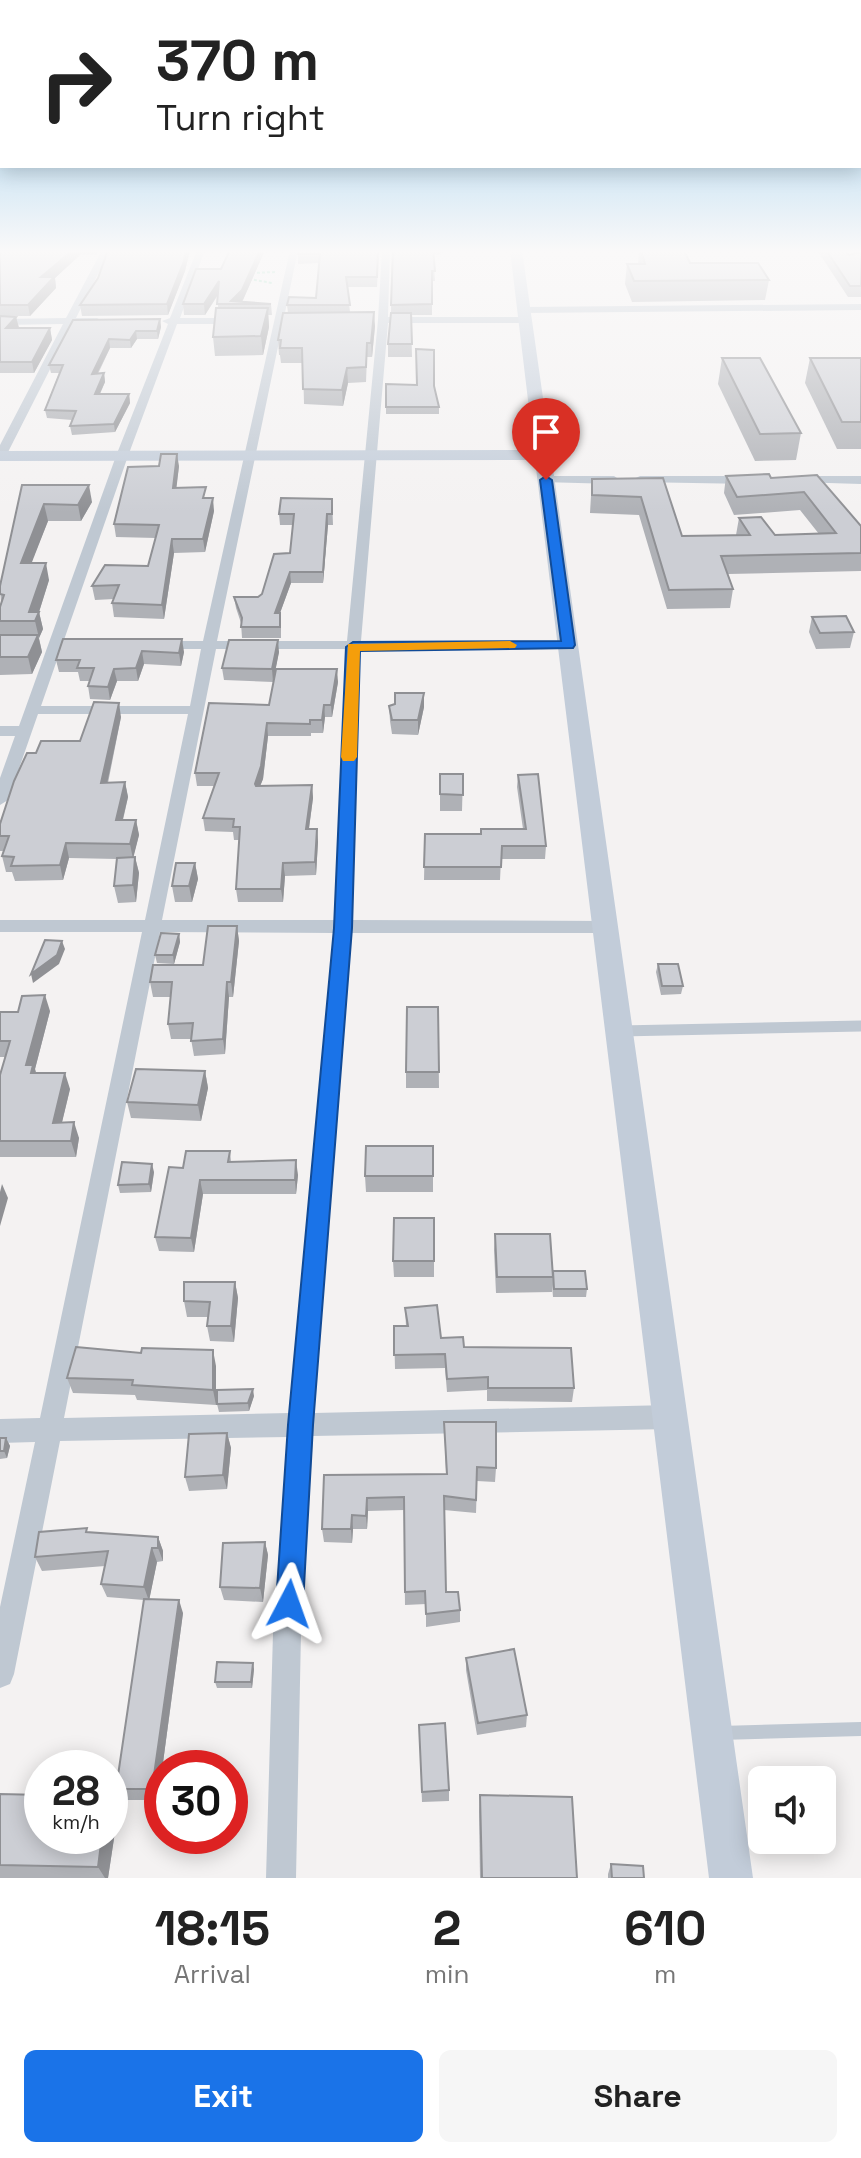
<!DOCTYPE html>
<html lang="en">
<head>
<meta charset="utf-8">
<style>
	:root { --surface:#fff; --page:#f6f6f6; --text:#222; --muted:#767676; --accent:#1a73e8 }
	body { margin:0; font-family:"Space Grotesk",sans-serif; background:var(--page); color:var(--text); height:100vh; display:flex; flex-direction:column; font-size:30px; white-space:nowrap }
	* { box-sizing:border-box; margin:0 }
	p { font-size:26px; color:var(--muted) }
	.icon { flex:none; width:44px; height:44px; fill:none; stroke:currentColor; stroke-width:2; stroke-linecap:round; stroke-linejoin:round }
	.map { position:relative; height:1878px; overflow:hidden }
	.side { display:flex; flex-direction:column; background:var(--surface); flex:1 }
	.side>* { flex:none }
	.hud { position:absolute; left:0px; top:0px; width:862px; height:168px; box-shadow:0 4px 20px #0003; background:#fff; color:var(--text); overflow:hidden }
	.tools { position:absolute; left:748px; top:1766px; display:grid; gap:16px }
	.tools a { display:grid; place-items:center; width:88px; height:88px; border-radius:12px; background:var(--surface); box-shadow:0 4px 20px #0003; font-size:40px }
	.speed { position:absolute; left:24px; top:1750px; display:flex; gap:16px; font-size:40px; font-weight:700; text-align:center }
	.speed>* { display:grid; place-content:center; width:104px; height:104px; border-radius:50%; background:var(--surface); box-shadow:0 4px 20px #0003; line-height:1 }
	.speed small { font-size:20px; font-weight:400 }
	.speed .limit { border:12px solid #d22; background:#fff; color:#111 }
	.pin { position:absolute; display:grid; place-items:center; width:68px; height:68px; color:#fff; margin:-82px -34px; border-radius:50% 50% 50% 0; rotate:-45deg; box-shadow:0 0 8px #0007 }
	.pin .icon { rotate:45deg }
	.me { position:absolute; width:88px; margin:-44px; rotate:4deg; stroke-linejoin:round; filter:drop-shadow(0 0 6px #0008) }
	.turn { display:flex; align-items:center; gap:28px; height:168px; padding:0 24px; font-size:36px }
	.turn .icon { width:104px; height:104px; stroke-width:2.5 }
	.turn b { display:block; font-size:56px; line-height:68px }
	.eta { display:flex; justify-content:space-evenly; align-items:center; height:136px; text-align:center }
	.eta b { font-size:48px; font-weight:700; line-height:56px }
	.button { display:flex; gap:16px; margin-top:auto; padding:16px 24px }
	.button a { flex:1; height:92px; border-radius:12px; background:var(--accent); color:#fff; font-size:32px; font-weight:700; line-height:92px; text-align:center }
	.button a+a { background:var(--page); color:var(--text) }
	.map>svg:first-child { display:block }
</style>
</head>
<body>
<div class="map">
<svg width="861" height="1878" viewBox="0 0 861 1878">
	<rect width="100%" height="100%" fill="#f4f2f2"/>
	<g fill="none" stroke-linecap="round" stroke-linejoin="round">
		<!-- path -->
		<g stroke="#74d4a8" stroke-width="2" stroke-dasharray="3 2" stroke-linecap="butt">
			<path d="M252,273L275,272"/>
			<path d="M249,279L272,283"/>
		</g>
		<!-- lane-far1 -->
		<path stroke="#bfc8d2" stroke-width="11" d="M620,1031L861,1026"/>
		<!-- lane -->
		<path stroke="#bfc8d2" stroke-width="14" d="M720,1733L861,1729"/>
		<!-- street -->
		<g fill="#bfc8d2" fill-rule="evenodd">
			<path d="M102,250H110L76,318H97L102,321L97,324H73L6,456L0,459V445L63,324L0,325V319L66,318Z"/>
			<path d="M197,250H205L180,318H237L242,321L237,324H177L128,456L41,706H190L201,649H159L152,645L159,641H203L290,250H298L217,641H347L378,320L382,250H390L388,317H525L530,320L525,323H388L361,641H568L575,645L568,649H360L352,920L605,921L614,927L605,933H352L314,1413L670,1405L679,1409L682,1417L679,1425L670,1429L313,1436L301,1633L296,1878H266L273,1633L288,1437L60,1441L14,1674L10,1684L0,1688V1607L35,1442L0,1443V1419L40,1418L142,932H0V920H145L188,714H38L8,800L0,805V778L15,736H0V726H19L116,456L168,324L162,321L170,318ZM216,649H346L334,920H162ZM160,932L334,933L290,1413L64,1418Z"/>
			<path d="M861,304V310L524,313L519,310L524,307Z"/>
			<path d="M546,476H614L620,480L614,484L542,482V478Z"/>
			<path d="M640,476H750L756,480L750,484L636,482V478Z"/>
			<path d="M800,476H861V484L796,482V478Z"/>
		</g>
		<!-- secondary -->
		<path fill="#c2ccd9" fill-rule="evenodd" d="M510,250H522L753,1878H709L535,460L0,461V451L534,450Z"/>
	</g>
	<!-- wall -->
	<g fill="#afb1b6">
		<path d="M0,250H100L96,255H80L55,278L56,288L30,316H0Z"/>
		<path d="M108,250H190L185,271L168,315L82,316L80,305L98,278Z"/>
		<path d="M230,250H265L242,302L271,304L272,315H268L269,327L263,355L215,356L213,337L218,308V295L205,315H184L183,304L221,269Z"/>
		<path d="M379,250L377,287H347L350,312L375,326L372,357H367L366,382L348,383L343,406L304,404L303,363H281L280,355H279L278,340L288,313L287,305L316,298L319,263L298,264V254Z"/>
		<path d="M392,250H441V255H433L435,281H432V315H411L412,357H388V344L391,313Z"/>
		<path d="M639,250H684L690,263L769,280L765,300L632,302L625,284L627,264H638Z"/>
		<path d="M817,250H845L849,255L861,252V297H848Z"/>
		<path d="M0,316L16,317L19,328H50L52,340L34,373H0Z"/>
		<path d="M160,319L161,327L158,339H137L131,348H110L98,374L104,373L105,382L100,394H129L130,403L115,432L72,435L70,426L72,420L47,418L45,410L59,373H51L49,365L73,320Z"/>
		<path d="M722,358L801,433L796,460L755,461L718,384Z"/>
		<path d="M810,358H861V449H837L805,383Z"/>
		<path d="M386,384L434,386L439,407V414H386Z"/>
		<path d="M179,466L176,488L207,498L214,511L205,552L174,553L164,619L114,617L112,603L114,599L95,600L92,586L148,566L156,538L116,537L114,524Z"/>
		<path d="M817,475L861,526V571L728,574L733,589L730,608L667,609L639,515L590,513L592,479L663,478L682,536L736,535L739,518L775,535L819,534L800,510L734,515L724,493L726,476L771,478Z"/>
		<path d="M22,485L92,502L81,521H48L31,563L49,580L39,612L43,629L39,638L42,652L32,674L0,675V607L1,604L0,586Z"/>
		<path d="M332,499L333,525H328L323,583H291L280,613L281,638H242L241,623L236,608L234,597H258L262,594L290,553L293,525H280L279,514Z"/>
		<path d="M812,617L854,632L850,648L816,649L809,632Z"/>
		<path d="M63,639L184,652L181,666L144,664L138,681H117L110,700L90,699L88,686L90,681H80L78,672H59L56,660Z"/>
		<path d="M279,652L273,682L224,680L222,668Z"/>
		<path d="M338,682L332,717H325L323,733H311V736H268L263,779L260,786L312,785L313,798L309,829H317L318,842L316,875L285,876L283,902H238L236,889L239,840H234L233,832L205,831L203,818L215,786H197L195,773L269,705Z"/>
		<path d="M424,693V707L418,735L392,734L390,721L389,706Z"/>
		<path d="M121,717L108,783L125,782L128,797L123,820H136L139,835L133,857H135L139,873L136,902L118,903L114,886L117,859L69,858L63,880L15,881L12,872H6L2,856L3,851H0V824L36,753L80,741Z"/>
		<path d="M440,774H463L462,811H440Z"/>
		<path d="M518,775L546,846L545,859H501L500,880H424L425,834H481L523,829L517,787Z"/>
		<path d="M195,863L198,879L192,902H175L172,886Z"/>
		<path d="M237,926L239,941L233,997H229L225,1054L194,1056L191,1039H171L168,1024L171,997H153L150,982L203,965Z"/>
		<path d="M179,934L180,942L174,964L157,963L155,955Z"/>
		<path d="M658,964L683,986L681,994L661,995L656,972Z"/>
		<path d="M438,1007L439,1088H406V1072Z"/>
		<path d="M50,1011L35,1069L36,1073L70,1089L62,1122L79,1138L76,1157H0V1075L5,1057H0V1012Z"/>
		<path d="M205,1071L208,1088L201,1121L131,1118L127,1102Z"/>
		<path d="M433,1146V1192H366L365,1176Z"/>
		<path d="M230,1151L231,1162L298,1175L296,1194H203L194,1252L159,1251L155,1237L183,1168Z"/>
		<path d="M154,1172L151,1192L120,1193L118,1185Z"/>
		<path d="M434,1218V1277H394L393,1261Z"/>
		<path d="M495,1234L553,1271L587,1289L586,1297H553L552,1285V1292L496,1293L494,1250Z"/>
		<path d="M235,1282L238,1298L234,1342L210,1341L207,1326L208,1317H187L184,1301Z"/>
		<path d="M405,1308L441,1338L574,1388L572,1402L487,1401V1390L447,1392L445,1368L395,1369L394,1326H406Z"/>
		<path d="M216,1366V1405L137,1400L135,1395L73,1393L67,1378Z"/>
		<path d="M254,1396L249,1411L219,1412L217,1404Z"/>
		<path d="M444,1422L496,1468L495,1482L477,1481L476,1513L444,1510L446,1592L460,1610V1622L426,1627V1604L405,1605L404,1510L368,1511L367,1529H353L352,1543L324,1542L322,1529L324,1475L446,1474Z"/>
		<path d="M227,1433L231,1448L227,1489L189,1491L185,1477Z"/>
		<path d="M0,1438H6L10,1446L7,1458L0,1459Z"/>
		<path d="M89,1532L158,1537L163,1551V1561L157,1562L149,1600L183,1613L158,1800H122L116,1789L144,1600L107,1597L101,1584L105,1566L42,1571L35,1557Z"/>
		<path d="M265,1542L268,1555L263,1602L224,1600L220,1587Z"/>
		<path d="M466,1658L527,1715L526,1727L477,1735L466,1670Z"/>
		<path d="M254,1669L252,1688H217L215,1682Z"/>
		<path d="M419,1725L449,1790V1801L422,1802Z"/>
		<path d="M0,1794L118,1812L108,1878H0Z"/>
		<path d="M480,1795L577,1878H480L479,1811Z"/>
		<path d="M611,1864L644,1878H608V1874Z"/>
	</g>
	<!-- shaded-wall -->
	<g fill="#8f9094">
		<path d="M73,250H79L80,255L55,278L56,288L30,316L28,305L41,277Z"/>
		<path d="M186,250H190L185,271L168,315L167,304Z"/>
		<path d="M260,250H265L243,300L239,304L231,301Z"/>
		<path d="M219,281L220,291L205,315L204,304Z"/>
		<path d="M268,308L269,327L263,355L261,336Z"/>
		<path d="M374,312L375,326L372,357L371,343Z"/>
		<path d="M16,317L19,328H6Z"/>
		<path d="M160,319L161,327L158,339L157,331Z"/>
		<path d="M50,328L52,340L34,373L32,362Z"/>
		<path d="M136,331L137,339L131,348L130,340Z"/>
		<path d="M109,339L110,348L93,382L92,374Z"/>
		<path d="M347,368L348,383L343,406L342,390Z"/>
		<path d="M104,373L105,382L96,402L95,394Z"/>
		<path d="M129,394L130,403L115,432L114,424Z"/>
		<path d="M177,454L179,466L175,500L173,488Z"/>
		<path d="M89,485L92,502L81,521L78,505Z"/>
		<path d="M213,498L214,511L205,552L203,539Z"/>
		<path d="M44,504L48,521L25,580L21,563Z"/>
		<path d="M327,514L328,525L323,583V572Z"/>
		<path d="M172,539L174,553L164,619L162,605Z"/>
		<path d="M46,563L49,580L39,612L43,629L39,638L35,621L29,612Z"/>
		<path d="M290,572L291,583L280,613L281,638L280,627L275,613Z"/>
		<path d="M38,635L42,652L32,674L28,657Z"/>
		<path d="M182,639L184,652L181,666L179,653Z"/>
		<path d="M278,640L279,652L273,682L272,669Z"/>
		<path d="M142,651L144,664L138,681L136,668Z"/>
		<path d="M114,669L117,681L110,700L108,687Z"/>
		<path d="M337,669L338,682L332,717L331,705Z"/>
		<path d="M424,693V707L418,735V720Z"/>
		<path d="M119,703L121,717L104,798L101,783Z"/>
		<path d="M324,705L325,717L323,733L322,720Z"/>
		<path d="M267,723L268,736L263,779L256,796L255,784Z"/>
		<path d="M125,782L128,797L119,835L116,820Z"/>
		<path d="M312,785L313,798L307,842L306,829Z"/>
		<path d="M136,820L139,835L133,859L130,844Z"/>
		<path d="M317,829L318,842L316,875L315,862Z"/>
		<path d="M66,843L69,858L63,880L60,865Z"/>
		<path d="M135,857L139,873L136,902L133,885Z"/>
		<path d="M195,863L198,879L192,902L189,886Z"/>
		<path d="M283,863L285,876L283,902L281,889Z"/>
		<path d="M237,926L239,941L233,997L231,982Z"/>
		<path d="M179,934L180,942L174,964L173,955Z"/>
		<path d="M62,941L65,949L59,964L33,983L31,974Z"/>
		<path d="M227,982L229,997L225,1054L223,1039Z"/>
		<path d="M45,995L50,1011L35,1069L38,1081L36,1089L26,1065Z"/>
		<path d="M205,1071L208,1088L201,1121L198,1105Z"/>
		<path d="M65,1073L70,1089L58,1139L53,1123Z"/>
		<path d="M74,1122L79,1138L76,1157L71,1141Z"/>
		<path d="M296,1160L298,1175L296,1194L295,1180Z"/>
		<path d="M152,1164L154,1172L151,1192L149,1184Z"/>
		<path d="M200,1180L203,1194L194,1252L191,1238Z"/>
		<path d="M2,1184L8,1198L0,1226V1192Z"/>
		<path d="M235,1282L238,1298L234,1342L231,1326Z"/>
		<path d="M213,1350L216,1366V1405L213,1390Z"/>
		<path d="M253,1389L254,1396L249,1411L248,1403Z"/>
		<path d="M227,1433L231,1448L227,1489L223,1475Z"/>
		<path d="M6,1438L10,1446L7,1458L4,1451Z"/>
		<path d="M367,1498L368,1511L367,1529L366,1516Z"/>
		<path d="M352,1515L353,1529L352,1543L351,1529Z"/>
		<path d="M158,1537L163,1551V1561L158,1548Z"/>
		<path d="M265,1542L268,1555L263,1602L260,1588Z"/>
		<path d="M152,1548L157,1562L149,1601L144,1587Z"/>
		<path d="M179,1600L183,1613L158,1800L152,1789Z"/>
		<path d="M253,1663L254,1669L252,1688L251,1682Z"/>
		<path d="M110,1799L118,1812L108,1878H105L98,1867L102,1836H110Z"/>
	</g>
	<!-- building -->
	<g fill="#ccced4" stroke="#8f9094" stroke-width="2">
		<path d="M0,250H73L41,277H54L28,305H0Z"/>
		<path d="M108,250H186L184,261L167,304L80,305L98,278Z"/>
		<path d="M230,250H260L242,290L231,301L271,304H217L219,281L204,304H183L196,269H221Z"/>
		<path d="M300,250H378L377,277H346L350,305H287L289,297L316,298L320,254H298Z"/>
		<path d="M393,250H433L435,271H432V304L391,305Z"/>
		<path d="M641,250H684L690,263H758L769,280L634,281L627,264H645Z"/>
		<path d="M826,250H845L849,255L861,252V286H850Z"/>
		<path d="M216,308H268L261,336L213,337Z"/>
		<path d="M374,312L371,343H367L366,367L347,368L342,390L303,389L302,348H280L281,340H278L283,313Z"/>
		<path d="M391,313H411L412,344H388Z"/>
		<path d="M0,316L16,317L6,328H50L32,362H0Z"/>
		<path d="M160,319L157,331H136L130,340L109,339L92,374L104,373L95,394H129L114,424L70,426L76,411L45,410L63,365H49L73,320Z"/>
		<path d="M416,349L434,350V386L439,407H386V384L417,385Z"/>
		<path d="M722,358H760L801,433L760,434Z"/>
		<path d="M810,358H861V422H842Z"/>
		<path d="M161,454H177L173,488L206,487L203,498H213L203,539H172L162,605L112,603L119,585L92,586L105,565L148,566L159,525L114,524L128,467L159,466Z"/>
		<path d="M769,474L771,478L817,475L861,526V553L721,556L733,589L669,590L641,497L592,495V479L663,478L682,536L750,535L739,518L761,517L775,535L836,533L804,492L737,497L726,476Z"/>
		<path d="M22,485H89L78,505L44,504L21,563H46L29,612H39L35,621H0V607L4,595L0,594V586Z"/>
		<path d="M281,498L332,499V514H327L323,572H290L275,613H280V627H241L242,618L234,597H258L262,594L274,554L290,553L294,514H279Z"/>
		<path d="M846,616L854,632L820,633L812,617Z"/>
		<path d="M0,635H38L28,657H0Z"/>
		<path d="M63,639H182L179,653L142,651L136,668L114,669L108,687L88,686L94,668H77L80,660H56Z"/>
		<path d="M229,640H278L272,669L222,668Z"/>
		<path d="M276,669H337L331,705H324L322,720H310V724L267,723L261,766L255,784L256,786L312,785L306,829H317L315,862L283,863L281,889H236L240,827H233L234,819L203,818L219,773H195L209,703L269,705Z"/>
		<path d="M395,693H424L418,720H392L389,706L395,704Z"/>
		<path d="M94,702L119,703L101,783L125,782L116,820H136L130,844L66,843L60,865L11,866L14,857L2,856L9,836H0V824L14,781L27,753H36L41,741H80Z"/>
		<path d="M440,774H463V795L440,794Z"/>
		<path d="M538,774L546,846H502L501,867H424L425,834H481V829H526L518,775Z"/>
		<path d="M135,857L133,885L114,886L117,858Z"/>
		<path d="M176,863H195L189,886H172Z"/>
		<path d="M208,926H237L231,982H227L223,1039L191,1041L193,1023L168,1024L172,982H150L153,965H203Z"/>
		<path d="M161,933L179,934L173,955H155Z"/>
		<path d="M45,940L62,941L57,955L31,974Z"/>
		<path d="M658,964H678L683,986H662Z"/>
		<path d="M45,995L26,1065H33L31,1073H65L53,1123L74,1122L71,1141H0V1075L10,1041H0V1012H18L22,996Z"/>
		<path d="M407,1007H438L439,1072H406Z"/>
		<path d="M136,1069L205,1071L198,1105L127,1102Z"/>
		<path d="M366,1146H433V1176H365Z"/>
		<path d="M186,1151H230L228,1162L296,1160L295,1180H200L191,1238L155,1237L169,1167L183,1168Z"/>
		<path d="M122,1162L152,1164L149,1184L118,1185Z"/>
		<path d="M394,1218H434V1261H393Z"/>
		<path d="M495,1234H550L553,1277H497Z"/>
		<path d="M553,1271H585L587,1289H554Z"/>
		<path d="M184,1282H235L231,1326H207L210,1302L184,1301Z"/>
		<path d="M437,1305L441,1338L463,1337L464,1347L571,1348L574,1388H488V1377L447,1379L445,1354L394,1355V1326H408L405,1308Z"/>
		<path d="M76,1347L141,1353L142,1348L213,1350V1390L132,1385L133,1380L67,1378Z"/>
		<path d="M253,1389L248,1403L217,1404V1390Z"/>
		<path d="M444,1422H496V1468L477,1467L476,1500L444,1496L446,1592H458L460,1610L426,1614L425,1591L405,1592L404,1497L367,1498L366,1516L352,1515L351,1529H322L324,1475L447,1474Z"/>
		<path d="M227,1433L223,1475L185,1477L189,1434Z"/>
		<path d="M0,1438H6L4,1451H0Z"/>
		<path d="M87,1528L86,1532L158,1537V1548H152L144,1587L101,1584L108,1551L35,1557L39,1532Z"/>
		<path d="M265,1542L260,1588L220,1587L223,1543Z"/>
		<path d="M144,1599L179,1600L152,1789H116Z"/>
		<path d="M514,1649L527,1715L478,1723L466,1658Z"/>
		<path d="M217,1662L253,1663L251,1682H215Z"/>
		<path d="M445,1723L449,1790L422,1792L419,1725Z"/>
		<path d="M0,1794L42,1795V1836H102L98,1867L0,1865Z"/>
		<path d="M480,1795L572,1797L577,1878H482Z"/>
		<path d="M611,1864L643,1866L644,1878H612Z"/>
	</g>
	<!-- sky -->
	<linearGradient id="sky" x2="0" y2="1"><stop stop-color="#82c3ec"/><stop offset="0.49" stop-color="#faf9f9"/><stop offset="1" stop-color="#faf9f9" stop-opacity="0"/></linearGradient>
	<rect width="861" height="513" fill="url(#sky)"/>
	<!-- route -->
	<path fill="#1a73e8" stroke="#114b97" stroke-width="2" d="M546,476L552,480L575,645L573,648L360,651L352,928L313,1425L303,1604L299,1613L289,1617L280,1613L276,1604L288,1425L334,928L346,647L353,642L561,641L540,480Z"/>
	<!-- slow -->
	<path fill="#f59e0b" d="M510,641L517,645L515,648L360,651L357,757L354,761H343L341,757L348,644Z"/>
</svg>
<div class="tools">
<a><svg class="icon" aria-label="sound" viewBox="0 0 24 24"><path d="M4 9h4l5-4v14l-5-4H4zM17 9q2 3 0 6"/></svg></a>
</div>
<div class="speed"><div>28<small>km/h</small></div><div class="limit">30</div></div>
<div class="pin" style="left:546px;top:480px;background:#d93025"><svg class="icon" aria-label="arrive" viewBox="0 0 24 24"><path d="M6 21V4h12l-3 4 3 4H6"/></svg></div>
<svg class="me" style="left:289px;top:1604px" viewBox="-20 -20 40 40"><path d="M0-17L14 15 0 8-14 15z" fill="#1a73e8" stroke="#fff" stroke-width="4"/></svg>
<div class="hud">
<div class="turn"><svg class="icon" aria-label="right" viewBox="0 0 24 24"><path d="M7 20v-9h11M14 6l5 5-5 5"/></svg><div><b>370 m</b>Turn right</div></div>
</div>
</div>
<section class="side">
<div class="eta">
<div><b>18:15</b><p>Arrival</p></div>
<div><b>2</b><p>min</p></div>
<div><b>610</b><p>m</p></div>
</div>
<div class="button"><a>Exit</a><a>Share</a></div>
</section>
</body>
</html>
